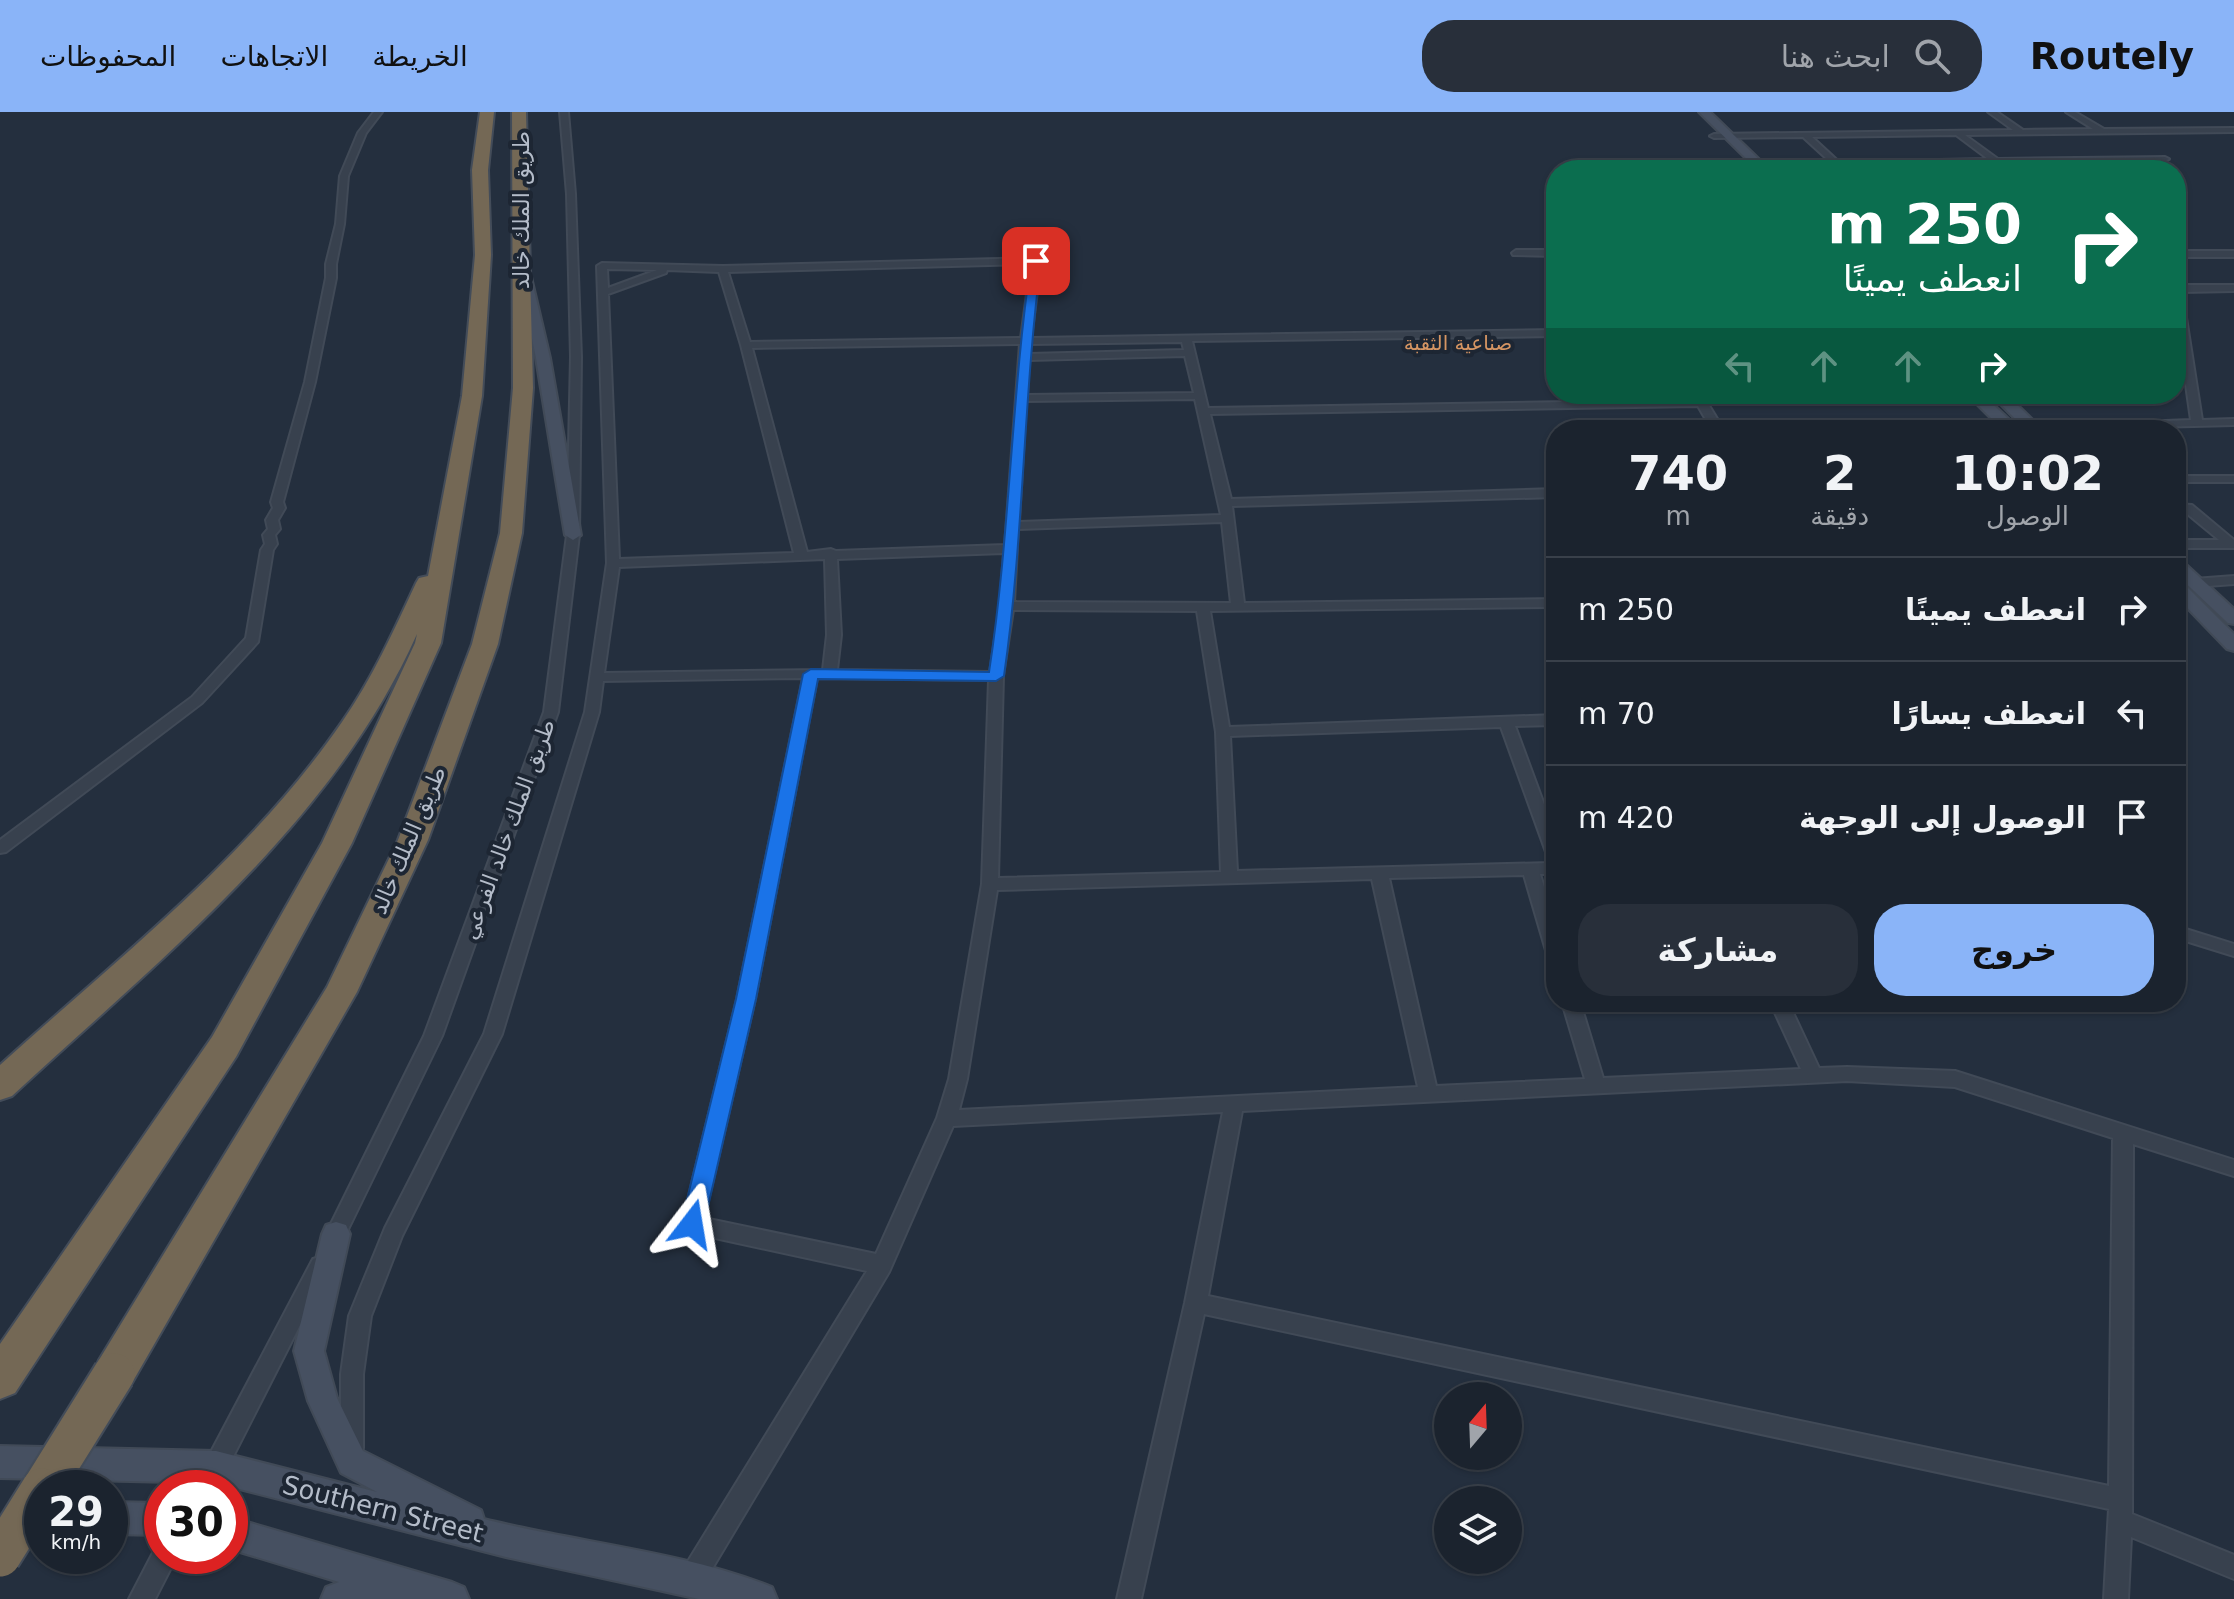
<!DOCTYPE html>
<html lang="ar">
<head>
<meta charset="utf-8">
<style>
	:root { --surface:#1b232e; --page:#282f3a; --text:#f1f3f6; --muted:#a0a4aa; --line:#39404a; --accent:#8ab4f8 }
	body { margin:0; font-family:"DejaVu Sans","Noto Naskh Arabic",sans-serif; background:var(--page); color:var(--text); direction:rtl; height:100vh; display:flex; flex-direction:column; font-size:30px; white-space:nowrap }
	* { box-sizing:border-box; margin:0 }
	p { font-size:26px; color:var(--muted) }
	.icon { flex:none; width:44px; height:44px; fill:none; stroke:currentColor; stroke-width:2; stroke-linecap:round; stroke-linejoin:round }
	.map { position:relative; flex:1; overflow:hidden; direction:ltr }
	.panel { position:absolute; left:1546px; top:308px; width:640px; height:592px; display:flex; flex-direction:column; background:var(--surface); border-radius:32px; box-shadow:0 2px 6px #0004,0 0 0 2px var(--line); direction:rtl }
	.panel>* { flex:none }
	.hud { position:absolute; left:1546px; top:48px; width:640px; height:244px; border-radius:32px; box-shadow:0 2px 6px #0004,0 0 0 2px var(--line); direction:rtl; background:#0b6e4f; color:#fff; overflow:hidden }
	.needle { width:52px; rotate:19deg }
	.tools { position:absolute; left:1434px; top:1270px; display:grid; gap:16px }
	.tools a { display:grid; place-items:center; width:88px; height:88px; border-radius:50%; background:var(--surface); box-shadow:0 2px 6px #0004,0 0 0 2px var(--line); font-size:40px }
	.speed { position:absolute; left:24px; top:1358px; display:flex; gap:16px; font-size:40px; font-weight:700; text-align:center }
	.speed>* { display:grid; place-content:center; width:104px; height:104px; border-radius:50%; background:var(--surface); box-shadow:0 2px 6px #0004,0 0 0 2px var(--line); line-height:1 }
	.speed small { font-size:20px; font-weight:400 }
	.speed .limit { border:12px solid #d22; background:#fff; color:#111 }
	.pin { position:absolute; display:grid; place-items:center; width:68px; height:68px; color:#fff; margin:-34px; border-radius:16px; box-shadow:0 4px 12px #0006 }
	.me { position:absolute; width:88px; margin:-44px; rotate:14deg; stroke-linejoin:round; filter:drop-shadow(0 0 6px #0008) }
	.turn { display:flex; align-items:center; gap:28px; height:168px; padding:0 32px; font-size:36px }
	.turn .icon { width:104px; height:104px; stroke-width:2.5 }
	.turn b { display:block; font-size:56px; line-height:68px }
	.lanes { display:flex; align-items:center; height:76px; padding:0 32px; background:#0003; justify-content:center; gap:40px; direction:ltr }
	.lanes .off { opacity:.35 }
	.eta { display:flex; justify-content:space-evenly; align-items:center; height:136px; text-align:center }
	.eta b { font-size:48px; font-weight:700; line-height:56px }
	.primary-button { display:flex; gap:16px; margin-top:auto; padding:16px 32px }
	.primary-button a { flex:1; height:92px; border-radius:32px; background:var(--accent); color:#111; font-size:32px; font-weight:700; line-height:92px; text-align:center }
	.primary-button a+a { background:var(--page); color:var(--text) }
	ul { padding:0; list-style:none }
	li { display:flex; align-items:center; gap:24px; height:104px; padding:0 32px; border-top:2px solid var(--line) }
	li div { flex:1 }
	li b { display:block; font-size:30px }
	li em { font-style:normal }
	header { display:flex; align-items:center; gap:48px; box-sizing:border-box; height:112px; padding:0 40px; background:var(--accent); color:#111 }
	header strong { font-size:38px }
	nav { display:flex; gap:44px; margin-inline-start:auto; font-size:28px }
	.search { width:560px; height:72px; background:var(--page); display:flex; align-items:center; gap:20px; box-sizing:border-box; padding:0 28px; border-radius:32px; color:var(--muted); font-size:30px }
	.map>svg:first-child { display:block }
</style>
</head>
<body>
<header>
<strong>Routely</strong>
<div class="search"><svg class="icon" aria-label="search" viewBox="0 0 24 24"><circle cx="10" cy="10" r="6"/><path d="M15 15l6 6"/></svg>ابحث هنا</div>
<nav><a>الخريطة</a><a>الاتجاهات</a><a>المحفوظات</a></nav>
</header>
<div class="map">
<svg width="2234" height="1487" viewBox="0 0 2234 1487">
	<rect width="100%" height="100%" fill="#242f3e"/>
	<g fill="none" stroke-linecap="round" stroke-linejoin="round">
		<defs>
			<g id="minor">
				<path d="M374,0H382L366,21L348,64L344,112L336,152V166L315,270L283,390L285,396L278,408L280,417L275,423L277,432L273,438L258,530L202,591L6,740L0,741V728L192,585L246,526L261,438L265,432L263,423L268,417L266,408L273,396L271,390L305,270L326,166V152L336,112L340,64L358,21Z"/>
				<path d="M560,0H568L575,82L581,245L579,423L558,600L442,924L339,1136L332,1139L325,1136L322,1130L424,924L544,600L567,423L571,245L567,82Z"/>
				<path d="M1988,0H1997L2023,18L2093,17L2066,0H2075L2104,17L2234,16V20L1965,23L1998,47L2165,45L2169,47L2165,49L1845,54L1846,58H1839L1803,25L1714,26L1710,24L1714,22L2013,18ZM1956,23L1988,47L1839,50L1812,25Z"/>
				<path d="M1516,138H1556V144L1513,143L1512,141Z"/>
				<rect x="2176" y="139" width="58" height="6"/>
				<path d="M1036,146L1041,149L1031,226L1556,218V224L1192,229L1208,296L1695,288L1692,282H1702L1724,318H1712L1698,294L1210,302L1231,387L1556,377V385L1232,394L1244,491L1556,487V495L1210,499L1229,615L1556,603V613L1515,614L1556,725V762H1540L1556,814V848L1550,847L1547,842L1524,763L1389,766L1436,974L1585,967L1562,890H1580L1603,966L1801,957L1770,890H1788L1819,956L1847,955L1955,959L2234,1048V1064L2133,1032L2132,1402L2234,1443V1467L2131,1425L2128,1487H2104L2109,1397L1204,1202L1141,1487H1117L1185,1191L1223,1000L953,1014L889,1160L700,1477L691,1480L682,1477L679,1468L682,1459L867,1159L692,1121L685,1118L682,1112L737,887L803,566L603,569L599,600L502,922L402,1124L371,1204L363,1262V1336L360,1344L352,1347L344,1344L341,1336V1262L349,1204L385,1116L484,922L585,600L607,451L597,154L602,151L723,154ZM1031,152L1021,226L750,230L728,160ZM607,157L657,158L608,176ZM667,158L719,160L741,233L794,441L619,447L608,182L666,161ZM1182,230L1184,238L1029,242L1030,232ZM1020,232L1005,433L836,439L831,437L807,440L752,236ZM1185,244L1194,281L1027,283L1029,248ZM1195,287L1221,403L1019,410L1026,289ZM1222,410L1231,491L1014,490L1018,417ZM1004,441L1000,494L990,560L837,558L841,523L837,447ZM825,447L827,523L823,558L604,561L619,455ZM1013,498L1197,499L1216,620L1221,760L998,766L1003,564ZM817,566L989,568L982,772L949,967L937,1006L876,1142L704,1106L755,887ZM1501,615L1550,751L1237,759L1230,624ZM1372,767L1418,975L959,998L967,967L997,778ZM1847,969L1955,975L2113,1026L2109,1374L1208,1184L1242,999Z"/>
				<path d="M2176,173H2234V179L2182,180L2202,308L2234,307V313L2029,318L2034,314L2191,308L2176,202Z"/>
				<rect x="2176" y="364" width="58" height="6"/>
				<path d="M2176,392L2192,393L2234,428V436H2176V428H2219L2185,400H2176Z"/>
				<path d="M2234,464V472L2194,475L2188,471L2194,467Z"/>
				<path d="M2176,814L2234,832V844L2176,826Z"/>
				<path d="M320,1145L327,1147L330,1154L217,1376H192L313,1147Z"/>
				<path d="M162,1433V1444H177L155,1487H129L156,1435Z"/>
			</g>
			<g id="secondary">
				<path d="M1699,0H1710L1770,58H1758Z"/>
				<path d="M525,161L531,165L550,246L581,423L573,428L565,423L536,246L519,165Z"/>
				<path d="M1967,282H1982L2020,318H2003Z"/>
				<path d="M1991,282H2006L2043,318H2026Z"/>
				<path d="M2176,448L2182,449L2234,497V512L2228,511L2176,462Z"/>
				<path d="M2176,469L2182,470L2234,522V539L2227,537L2176,484Z"/>
				<path d="M336,1110L346,1113L350,1122L324,1239L337,1286L363,1339L481,1398L484,1407C575,1430 686,1440 772,1475L777,1487H699L506,1445L216,1371L0,1366V1334L216,1339L377,1380L341,1361L308,1289L294,1239L322,1122L326,1113Z"/>
				<path d="M110,1390L162,1391V1423L110,1422Z"/>
				<path d="M230,1405L452,1470L464,1475L469,1487H321L326,1475L339,1470L230,1437Z"/>
			</g>
			<g id="motorway">
				<path d="M480,0H494L488,58L491,143L482,284L441,531L352,731L236,945L15,1281L0,1287V1232L212,925L322,731L415,531L417,522C332,712 161,846 12,984L0,988V953C119,845 250,744 342,610C372,567 394,518 416,471L419,466L428,464L462,284L475,143L472,58Z"/>
				<path d="M512,0H526L533,276L522,421L498,532L428,728L357,880L129,1276L114,1282L99,1276L93,1262L99,1248L327,875L398,728L472,532L500,421L513,276Z"/>
			</g>
		</defs>
		<!-- minor casing -->
		<use href="#minor" stroke="#414a57" stroke-width="4"/>
		<!-- secondary casing -->
		<use href="#secondary" stroke="#414a57" stroke-width="4"/>
		<!-- motorway casing -->
		<use href="#motorway" stroke="#434c59" stroke-width="4"/>
		<!-- minor -->
		<use href="#minor" fill="#38414e" fill-rule="evenodd"/>
		<!-- secondary -->
		<use href="#secondary" fill="#465061" fill-rule="evenodd"/>
		<!-- motorway -->
		<use href="#motorway" fill="#746855" fill-rule="evenodd"/>
		<defs>
			<g id="motorway-bridge">
				<path d="M43,1376L114,1262"/>
				<path d="M0,1444L42,1377"/>
			</g>
		</defs>
		<!-- motorway-bridge casing -->
		<use href="#motorway-bridge" stroke="#434c59" stroke-width="45" stroke-linecap="butt"/>
		<!-- motorway-bridge -->
		<use href="#motorway-bridge" stroke="#746855" stroke-width="41"/>
	</g>
	<!-- route -->
	<path fill="#1a73e8" stroke="#114b97" stroke-width="2" d="M1036,146L1041,149C1023,287 1024,427 1004,564L996,569L818,567L756,887L704,1112L700,1120L692,1123L684,1120L681,1112L736,887L803,562L811,557L989,560C1010,424 1011,286 1031,149Z"/>
	<g text-anchor="middle" stroke-width="8" stroke-linejoin="round" paint-order="stroke">
		<!-- far-neighbourhood labels -->
		<g font-size="20" fill="#d59563" stroke="#1d2633">
			<text x="1458" y="238">صناعية الثقبة</text>
		</g>
		<!-- street labels -->
		<g font-size="22" fill="#b4bcc9" stroke="#1d2633">
			<text transform="translate(521 98) rotate(-90)" y="8">طريق الملك خالد</text>
			<text transform="translate(508 717) rotate(-70)" y="8">طريق الملك خالد الفرعي</text>
			<text transform="translate(408 728) rotate(-67)" y="8">طريق الملك خالد</text>
		</g>
		<!-- near-street labels -->
		<g font-size="26" fill="#b4bcc9" stroke="#1d2633">
			<text transform="translate(383 1397) rotate(14)" y="9">Southern Street</text>
		</g>
	</g>
</svg>
<div class="tools">
<a><svg class="needle" viewBox="-14 -14 28 28"><path d="M0-13l5 13h-10z" fill="#e53935"/><path d="M0 13l5-13h-10z" fill="#a0a4aa"/></svg></a>
<a><svg class="icon" aria-label="layers" viewBox="0 0 24 24"><path d="M12 4l9 5-9 5-9-5zM3 14l9 5 9-5"/></svg></a>
</div>
<div class="speed"><div>29<small>km/h</small></div><div class="limit">30</div></div>
<div class="pin" style="left:1036px;top:149px;background:#d93025"><svg class="icon" aria-label="arrive" viewBox="0 0 24 24"><path d="M6 21V4h12l-3 4 3 4H6"/></svg></div>
<svg class="me" style="left:692px;top:1112px" viewBox="-20 -20 40 40"><path d="M0-17L14 15 0 8-14 15z" fill="#1a73e8" stroke="#fff" stroke-width="4"/></svg>
<div class="hud">
<div class="turn"><svg class="icon" aria-label="right" viewBox="0 0 24 24"><path d="M7 20v-9h11M14 6l5 5-5 5"/></svg><div><b>250 m</b>انعطف يمينًا</div></div>
<div class="lanes"><svg class="icon off" aria-label="left" viewBox="0 0 24 24"><path d="M17 20v-9H6M10 6l-5 5 5 5"/></svg><svg class="icon off" aria-label="ahead" viewBox="0 0 24 24"><path d="M12 20V5M6 11l6-6 6 6"/></svg><svg class="icon off" aria-label="ahead" viewBox="0 0 24 24"><path d="M12 20V5M6 11l6-6 6 6"/></svg><svg class="icon" aria-label="right" viewBox="0 0 24 24"><path d="M7 20v-9h11M14 6l5 5-5 5"/></svg></div>
</div>
<section class="panel">
<div class="eta">
<div><b>10:02</b><p>الوصول</p></div>
<div><b>2</b><p>دقيقة</p></div>
<div><b>740</b><p>m</p></div>
</div>
<ul>
<li><svg class="icon" aria-label="right" viewBox="0 0 24 24"><path d="M7 20v-9h11M14 6l5 5-5 5"/></svg><div><b>انعطف يمينًا</b></div><em>250 m</em></li>
<li><svg class="icon" aria-label="left" viewBox="0 0 24 24"><path d="M17 20v-9H6M10 6l-5 5 5 5"/></svg><div><b>انعطف يسارًا</b></div><em>70 m</em></li>
<li><svg class="icon" aria-label="arrive" viewBox="0 0 24 24"><path d="M6 21V4h12l-3 4 3 4H6"/></svg><div><b>الوصول إلى الوجهة</b></div><em>420 m</em></li>
</ul>
<div class="primary-button"><a>خروج</a><a>مشاركة</a></div>
</section>
</div>
</body>
</html>
